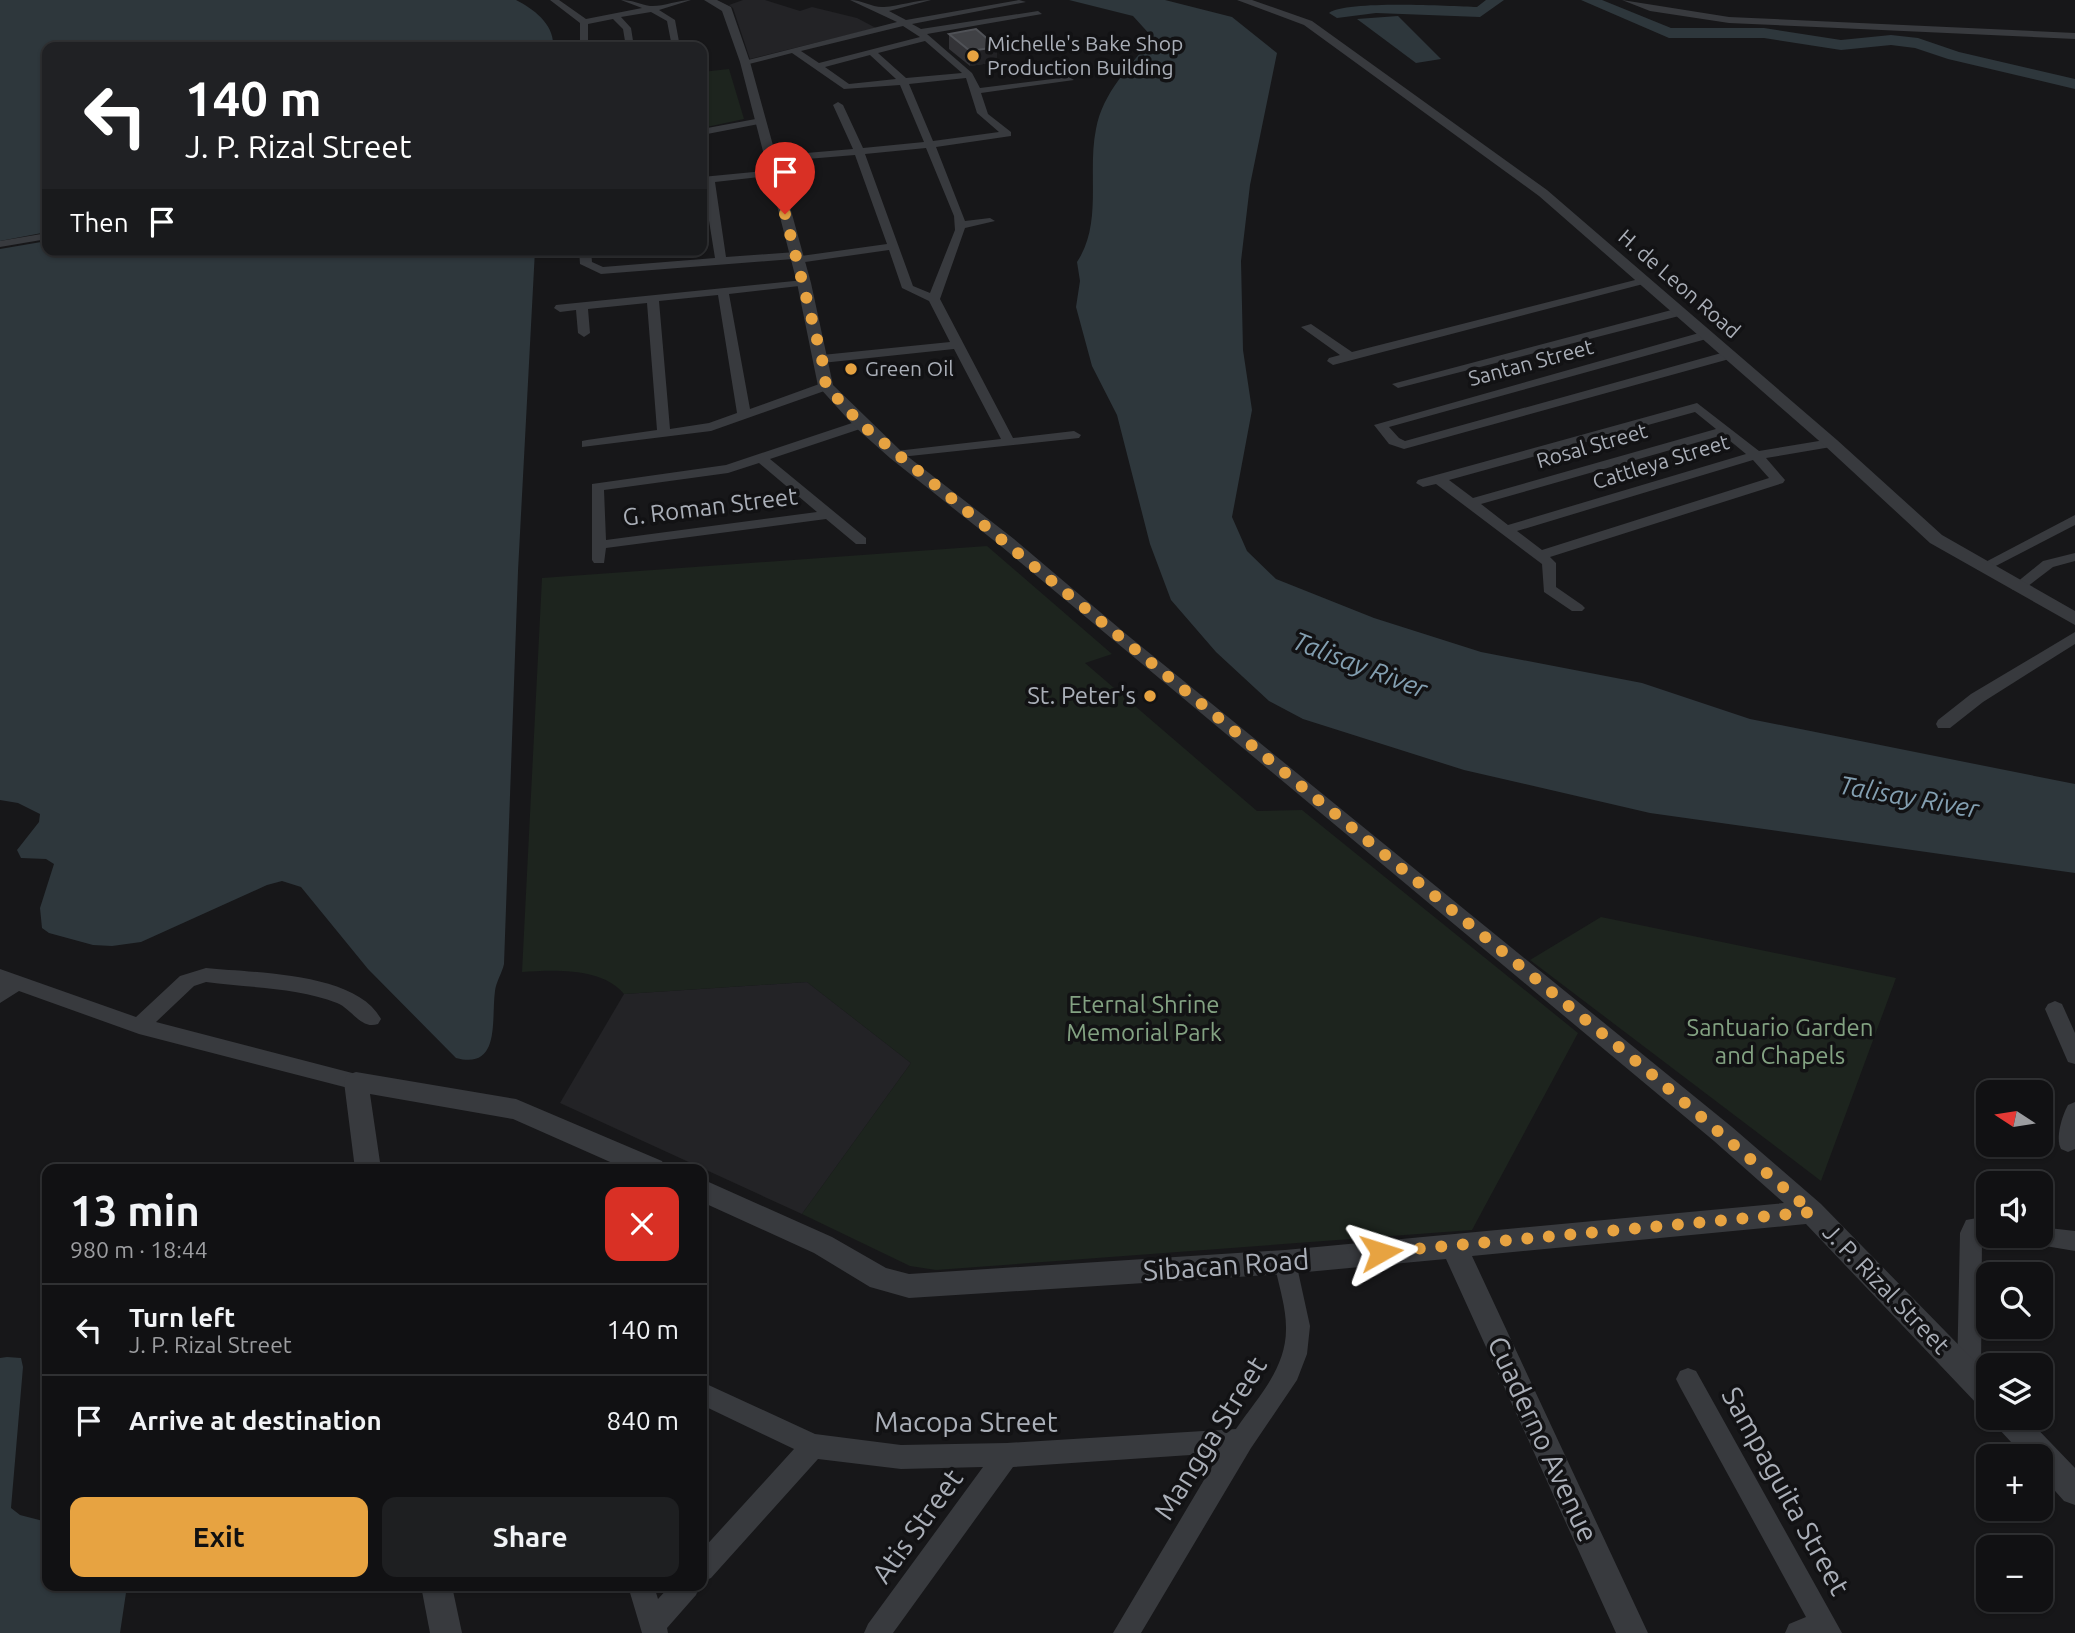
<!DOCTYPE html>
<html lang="en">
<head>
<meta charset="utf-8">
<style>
	:root { --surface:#111113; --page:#1e1f21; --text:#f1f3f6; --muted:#9c9da0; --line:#303133; --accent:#e7a341 }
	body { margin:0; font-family:Ubuntu,sans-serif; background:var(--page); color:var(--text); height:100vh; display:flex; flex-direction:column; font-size:26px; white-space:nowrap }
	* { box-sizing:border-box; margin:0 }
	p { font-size:23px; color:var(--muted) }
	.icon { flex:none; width:38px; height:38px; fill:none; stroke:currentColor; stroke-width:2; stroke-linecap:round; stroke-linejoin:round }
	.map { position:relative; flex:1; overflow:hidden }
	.panel { position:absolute; left:42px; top:1164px; width:665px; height:427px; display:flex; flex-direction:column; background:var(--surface); border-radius:14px; box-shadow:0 2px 5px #0004,0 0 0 2px var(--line) }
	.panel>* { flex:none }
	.guide { position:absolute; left:42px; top:42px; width:665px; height:214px; border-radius:14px; box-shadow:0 2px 5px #0004,0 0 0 2px var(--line); background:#202124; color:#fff; overflow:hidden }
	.needle { width:46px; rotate:282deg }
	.fabs { position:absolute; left:1976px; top:1080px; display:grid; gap:14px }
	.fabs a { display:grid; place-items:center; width:77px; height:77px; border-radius:14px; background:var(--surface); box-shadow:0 2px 5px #0004,0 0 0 2px var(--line); font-size:35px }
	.pin { position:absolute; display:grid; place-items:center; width:60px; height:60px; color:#fff; margin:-72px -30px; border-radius:50% 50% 50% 0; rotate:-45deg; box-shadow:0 0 7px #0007 }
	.pin .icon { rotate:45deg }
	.me { position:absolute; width:77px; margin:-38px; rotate:84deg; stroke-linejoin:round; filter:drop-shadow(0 0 5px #0008) }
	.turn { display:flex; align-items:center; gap:24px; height:147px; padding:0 28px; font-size:32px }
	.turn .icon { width:91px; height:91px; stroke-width:2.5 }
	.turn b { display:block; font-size:49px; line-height:60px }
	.then { display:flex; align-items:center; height:66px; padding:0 28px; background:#0003; gap:14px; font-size:26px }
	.round { display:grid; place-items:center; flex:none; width:74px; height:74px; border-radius:14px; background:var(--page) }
	.head { display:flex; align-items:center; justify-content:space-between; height:119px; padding:0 28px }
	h1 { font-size:42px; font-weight:700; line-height:52px }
	.button { display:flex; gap:14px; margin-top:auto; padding:14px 28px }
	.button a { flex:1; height:80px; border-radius:14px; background:var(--accent); color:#111; font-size:28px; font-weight:700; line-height:80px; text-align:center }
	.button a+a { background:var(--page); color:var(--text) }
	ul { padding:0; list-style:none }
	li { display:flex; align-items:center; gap:21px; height:91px; padding:0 28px; border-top:2px solid var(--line) }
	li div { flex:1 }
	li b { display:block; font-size:26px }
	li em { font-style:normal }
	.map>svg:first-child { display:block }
</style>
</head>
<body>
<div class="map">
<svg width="2075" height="1633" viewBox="0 0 2075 1633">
	<rect width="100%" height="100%" fill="#171719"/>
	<!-- built -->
	<g fill="#232326">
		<path d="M743,0H765L800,11L812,7L857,18L876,28L750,59L733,8L729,5Z"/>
		<path d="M807,982L911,1063L802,1214L560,1103L624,994Z"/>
	</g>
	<!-- green -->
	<g fill="#1d241e">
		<path d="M729,69L744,119L702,128V72Z"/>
		<path d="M987,546L1112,654L1085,663L1257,811L1302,810L1578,1033L1472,1230L936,1270L910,1266L802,1214L911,1063L807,982L624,994C602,967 553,970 522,972L542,578Z"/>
		<path d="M1601,917L1896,978L1821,1181L1530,960Z"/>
	</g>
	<!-- water -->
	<g fill="#2e373c">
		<path d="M0,0H516C534,9 555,25 553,47H47V232L0,241Z"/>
		<path d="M1069,0H1165L1232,17L1277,53L1250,185L1241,261L1243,350L1252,410L1232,517L1247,551L1276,579L1374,618L1481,652L1642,683L1750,719L2075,784V873L1650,813L1464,770L1303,719L1269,701L1216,652L1171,600L1150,544L1117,415L1092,366L1076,307L1080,281L1077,262C1103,223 1087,173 1096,129C1103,92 1130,66 1153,38L1133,16Z"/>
		<path d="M1398,16L1441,59L1416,63L1357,19Z"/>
		<path d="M47,241V250H535L518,571L504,964C502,973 496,982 495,991C491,1020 501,1070 456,1058L368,969L301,887L282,881L267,885L141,942L112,946L93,945L49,933L42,928L40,908L54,864L46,859L21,858L17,850L39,822L40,814L18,803L0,800V249Z"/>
		<path d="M7,1357L21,1358L23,1367L11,1508L20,1515L47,1522V1586H127L120,1633H0V1358Z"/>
	</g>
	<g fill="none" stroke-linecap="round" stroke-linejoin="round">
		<!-- river -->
		<g fill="#2e373c" fill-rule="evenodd">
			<path d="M1486,0H1504L1480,17L1376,13L1337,18L1329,13C1346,0 1450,6 1477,7Z"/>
			<path d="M1581,0H1602L1671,28H1764L1841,40L1891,35L1918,38L1959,52L2075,79V89L1948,59L1915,48L1891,45L1841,50L1764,38H1669Z"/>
		</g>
		<!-- minor -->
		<g fill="#383a3e" fill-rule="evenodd">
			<path d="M550,0H559L586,19L642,8L621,0C632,0 639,4 650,6C662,7 678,0 691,0L659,10L675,20L680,47H672L667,21L651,12L621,17L631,28L634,47H626L623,29L613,19L588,24V47H580V23Z"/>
			<path d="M850,0C862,0 873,8 884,7C900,6 915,0 931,0L889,11L906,20L1019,0L1026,2L912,24L921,29L1038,11L1042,14L927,34L972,73L980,88L1069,77L1074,80L981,93L988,114L1011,132V136L936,147L965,221L990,218L995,221L965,228L940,299L1013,438L1074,431L1081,435L1079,438L891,458V452L896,451L1001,439L954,349L822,363L816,359L822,355L950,342L929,301L902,288L889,250L798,263L793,259L601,274L580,264L579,250H591L592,262L603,267L715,258L702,177L773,170L777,171V175L715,182L726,257L796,252L801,256L887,244L855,155L771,162L766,159L771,156L853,149L833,105L838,102L843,105L863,148L924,142L900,85L844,89L792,53L745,65L740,62L897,22ZM903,26L920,37L819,63L801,51ZM925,41L962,73L906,78L878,53ZM870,55L896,79L849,84L825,67ZM966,78L977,113L999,132L933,141L909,84ZM926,148L954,216L955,230L930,293L913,286L865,154Z"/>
			<path d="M1622,0L1729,17L2075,33V39L1729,23L1650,11Z"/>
			<path d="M761,118L764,119V123L702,135V129Z"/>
			<path d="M47,233V239L0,247V241Z"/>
			<path d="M1643,278L1649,281L1647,283L1333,365L1327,361L1329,358L1340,355L1301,327L1311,324L1352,352Z"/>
			<path d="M804,280L808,281V285L729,294L750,409L822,383H830V389L711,431L582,447V441L587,440L657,430L647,303L588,309L590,333L584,337L578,333L576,310L560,312L554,308L556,305ZM718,295L737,413L709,423L670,429L659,301Z"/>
			<path d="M1679,308L1685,312L1683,315L1398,388L1392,384Z"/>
			<path d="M1706,331L1710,332V338L1389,427L1399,438L1405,441L1725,352H1733V358L1404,449L1389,444L1374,425Z"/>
			<path d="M1697,403L1759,451L1831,439L1838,443L1831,447L1766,458L1785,480L1783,483L1550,557L1556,563V587L1582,605L1585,608L1582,611H1572L1544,592L1542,564L1436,484L1423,487L1416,483L1418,480ZM1695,412L1716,429L1473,498L1449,480ZM1723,435L1746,454L1508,525L1481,504ZM1753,460L1769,478L1542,550L1517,531Z"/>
			<path d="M861,420L866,421V427L770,459L866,538V544H856L826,519L606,548L604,563H594L592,560V484L726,465ZM759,463L817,512L606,540L604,490L728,473Z"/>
			<path d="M2075,515V525L1988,570H1978L1976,567Z"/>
			<path d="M2075,553V561L2053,567L2023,590H2013L2011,587L2043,561Z"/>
			<path d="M2075,632V644L1983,702L1950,728H1938L1936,724L1938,720L1971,694Z"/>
			<path d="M206,968C253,973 356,972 381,1019L378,1024C361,1030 352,1009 337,1003C297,987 249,988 206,982L194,986L156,1022L356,1074L363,1076L366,1082L363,1088L356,1090L139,1034L19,991L0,1003V969L136,1017L180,976Z"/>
			<path d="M2055,1001L2062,1004L2075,1033V1064L2068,1062L2045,1009L2048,1004Z"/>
			<path d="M2075,1102V1149L2068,1152L2061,1149C2055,1138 2062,1116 2068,1105Z"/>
			<path d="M1988,1216V1236H1982L1981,1375L1977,1383L1969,1386L1961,1383L1957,1375L1960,1233L1966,1220Z"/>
			<path d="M2040,1227L2075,1231V1251L2028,1243L2025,1236H2040Z"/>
			<path d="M1285,1252L1293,1255L1296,1262L1310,1326L1307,1354L1297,1380L1251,1448L1141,1633H1113L1220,1453L1013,1467L893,1633H864L868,1624L983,1467L901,1469L818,1459L711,1578L702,1582V1550L794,1449L702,1405V1382L815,1434L901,1445L1007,1443L1236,1429C1258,1397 1287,1368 1286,1327C1286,1306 1278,1283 1274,1262L1277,1255Z"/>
			<path d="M1688,1368L1696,1371L1842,1633H1785L1789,1624L1806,1617L1680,1387L1676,1379L1680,1371Z"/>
			<path d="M628,1586H654L658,1599L670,1586H700L696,1595L667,1628L668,1633H642Z"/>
		</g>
		<!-- tertiary -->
		<g fill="#383a3e" fill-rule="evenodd">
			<path d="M704,0H717L731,7L750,62L811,283L833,385L902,452L1014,539L1126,634L1732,1127L1821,1204L1988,1375V1409L1978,1405L1806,1224L1472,1256L1648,1633H1616L1446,1259L1285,1274L909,1298L870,1287L814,1253L702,1202V1179L832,1237L886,1268L909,1274L1285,1250L1784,1203L1714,1141L1002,547L890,458L855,427L818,386L797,283L740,62L722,11Z"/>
			<path d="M1237,0H1252L1312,21L1547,190L1837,440L1942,535L2075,611V625L1930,543L1825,446L1539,196L1304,25Z"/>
			<path d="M356,1072L516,1099L662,1161L666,1169H626L513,1119L370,1094L381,1169H355L344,1082L347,1075Z"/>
			<path d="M1993,1418H2027L2075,1468V1505L2064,1501L2040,1474V1456H2024L1998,1428Z"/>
			<path d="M421,1586H452L462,1633H430Z"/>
		</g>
	</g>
	<!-- wall -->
	<path fill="#333337" d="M949,34L997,47V62L970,66L949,49Z"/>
	<!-- shaded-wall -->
	<path fill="#222225" d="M997,47V62L970,66V51Z"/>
	<!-- building -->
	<path fill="#404145" stroke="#505257" stroke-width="2" d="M976,29L997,47L970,51L949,34Z"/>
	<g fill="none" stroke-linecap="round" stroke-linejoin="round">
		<!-- route -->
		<path stroke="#e7a341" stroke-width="12" stroke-dasharray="0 21.6" d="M785,214L822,359L826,386L861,424L1649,1072L1812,1212L1381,1252"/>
	</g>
	<!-- markers -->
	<g fill="#e7a341" stroke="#121214" stroke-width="2.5">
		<circle cx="973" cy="56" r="7"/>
		<circle cx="851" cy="369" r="7"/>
		<circle cx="1150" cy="696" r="7"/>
	</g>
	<g text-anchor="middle" stroke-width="7" stroke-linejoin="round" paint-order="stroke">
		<!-- far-poi labels -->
		<g font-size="21" fill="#aaafb8" stroke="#121214" text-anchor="start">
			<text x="987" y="51">Michelle's Bake Shop<tspan x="987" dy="24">Production Building</tspan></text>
			<text x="865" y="376">Green Oil</text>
		</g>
		<!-- far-street labels -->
		<g font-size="21" fill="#aaafb8" stroke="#121214">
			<text transform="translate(1679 284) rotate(41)" y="7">H. de Leon Road</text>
			<text transform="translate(1531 363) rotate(-15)" y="7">Santan Street</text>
			<text transform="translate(1592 446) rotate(-16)" y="7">Rosal Street</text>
			<text transform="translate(1661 462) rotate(-17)" y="7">Cattleya Street</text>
		</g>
		<!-- street labels -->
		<g font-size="24" fill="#aaafb8" stroke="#121214">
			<text transform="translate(710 507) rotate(-7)" y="8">G. Roman Street</text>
			<text transform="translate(1886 1289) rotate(46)" y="8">J. P. Rizal Street</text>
		</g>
		<!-- poi labels -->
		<g font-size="24" fill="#aaafb8" stroke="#121214" text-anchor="end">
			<text x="1136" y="704">St. Peter's</text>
		</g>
		<!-- park labels -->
		<g font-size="24" fill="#83a282" stroke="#121214">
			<text x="1144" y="1013">Eternal Shrine<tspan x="1144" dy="28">Memorial Park</tspan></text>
			<text x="1780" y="1036">Santuario Garden<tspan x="1780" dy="28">and Chapels</tspan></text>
		</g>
		<!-- water labels -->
		<g font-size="26" font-style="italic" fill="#839fb1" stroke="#121214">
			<text transform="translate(1360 665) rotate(21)" y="9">Talisay River</text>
			<text transform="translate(1909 797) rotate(10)" y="9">Talisay River</text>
		</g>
		<!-- near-street labels -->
		<g font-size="28" fill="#aaafb8" stroke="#121214">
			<text transform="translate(1226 1265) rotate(-4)" y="10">Sibacan Road</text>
			<text x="966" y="1432">Macopa Street</text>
			<text transform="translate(1210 1438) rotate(-58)" y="10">Mangga Street</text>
			<text transform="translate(1543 1439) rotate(65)" y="10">Cuaderno Avenue</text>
			<text transform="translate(1786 1491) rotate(61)" y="10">Sampaguita Street</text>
			<text transform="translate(917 1526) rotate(-54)" y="10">Atis Street</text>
		</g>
	</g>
</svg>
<div class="fabs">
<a><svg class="needle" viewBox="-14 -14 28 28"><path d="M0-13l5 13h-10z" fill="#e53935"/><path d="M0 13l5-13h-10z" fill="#9c9da0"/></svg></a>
<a><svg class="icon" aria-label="sound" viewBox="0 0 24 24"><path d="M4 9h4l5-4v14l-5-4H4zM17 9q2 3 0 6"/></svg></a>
<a><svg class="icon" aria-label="search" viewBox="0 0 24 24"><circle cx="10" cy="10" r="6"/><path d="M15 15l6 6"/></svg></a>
<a><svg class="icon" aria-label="layers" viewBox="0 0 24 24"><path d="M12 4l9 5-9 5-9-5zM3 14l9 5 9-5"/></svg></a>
<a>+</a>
<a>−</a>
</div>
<div class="pin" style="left:785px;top:214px;background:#d93025"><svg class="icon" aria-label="arrive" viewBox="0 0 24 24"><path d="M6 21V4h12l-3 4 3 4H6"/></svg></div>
<svg class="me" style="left:1381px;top:1252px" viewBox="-20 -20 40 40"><path d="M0-17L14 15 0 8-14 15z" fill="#e7a341" stroke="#fff" stroke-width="4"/></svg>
<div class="guide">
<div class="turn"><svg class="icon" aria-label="left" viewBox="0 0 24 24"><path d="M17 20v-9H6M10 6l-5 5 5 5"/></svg><div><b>140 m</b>J. P. Rizal Street</div></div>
<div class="then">Then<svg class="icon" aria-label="arrive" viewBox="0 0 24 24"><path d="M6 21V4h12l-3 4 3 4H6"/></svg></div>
</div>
<section class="panel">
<div class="head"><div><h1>13 min</h1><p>980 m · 18:44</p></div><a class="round" style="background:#d93025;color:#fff"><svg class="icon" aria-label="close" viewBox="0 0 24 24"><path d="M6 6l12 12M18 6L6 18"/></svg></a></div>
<ul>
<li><svg class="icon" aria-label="left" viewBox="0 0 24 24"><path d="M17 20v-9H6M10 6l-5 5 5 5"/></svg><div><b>Turn left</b><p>J. P. Rizal Street</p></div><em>140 m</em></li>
<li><svg class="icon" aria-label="arrive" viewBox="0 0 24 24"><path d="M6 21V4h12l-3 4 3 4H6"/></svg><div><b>Arrive at destination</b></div><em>840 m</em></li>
</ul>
<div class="button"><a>Exit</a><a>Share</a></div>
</section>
</div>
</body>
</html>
